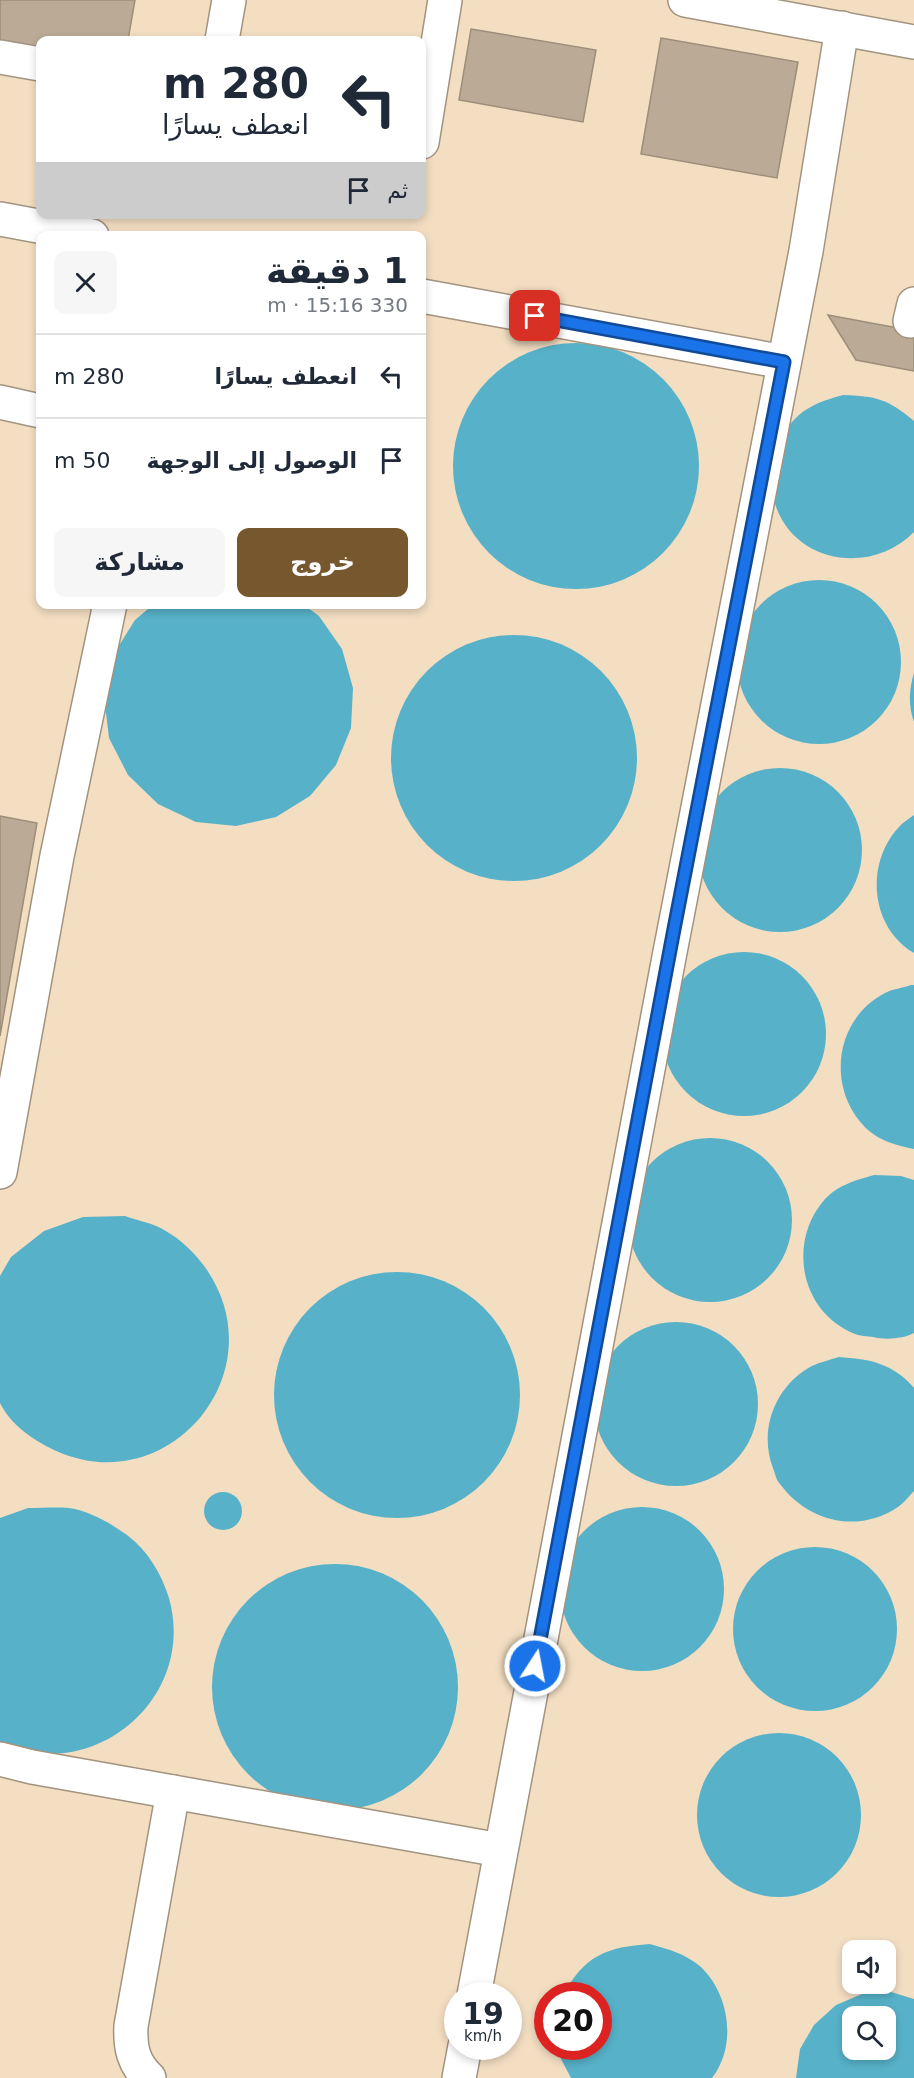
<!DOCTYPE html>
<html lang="ar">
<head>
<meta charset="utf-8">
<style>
	:root { --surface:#fff; --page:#f6f6f7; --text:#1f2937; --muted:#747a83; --line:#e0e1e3; --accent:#77572d }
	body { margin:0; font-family:"DejaVu Sans","Noto Naskh Arabic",sans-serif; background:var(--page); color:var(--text); direction:rtl; height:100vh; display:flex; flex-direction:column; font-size:22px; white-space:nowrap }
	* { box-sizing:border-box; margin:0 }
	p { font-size:20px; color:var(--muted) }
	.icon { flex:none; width:33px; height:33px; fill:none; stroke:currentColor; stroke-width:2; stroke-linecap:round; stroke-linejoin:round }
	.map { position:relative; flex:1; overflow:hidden; direction:ltr }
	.sheet { position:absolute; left:36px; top:231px; width:390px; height:378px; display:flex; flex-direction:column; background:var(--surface); border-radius:12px; box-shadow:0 3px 9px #0003; direction:rtl }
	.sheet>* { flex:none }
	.top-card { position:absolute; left:36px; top:36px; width:390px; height:183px; border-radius:12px; box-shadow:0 3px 9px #0003; direction:rtl; background:#fff; color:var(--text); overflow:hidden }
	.buttons { position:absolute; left:842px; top:1940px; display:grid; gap:12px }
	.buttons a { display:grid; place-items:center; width:54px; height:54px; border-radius:12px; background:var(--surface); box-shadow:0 3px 9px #0003; font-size:30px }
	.speed { position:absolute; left:444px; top:1982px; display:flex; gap:12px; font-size:30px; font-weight:700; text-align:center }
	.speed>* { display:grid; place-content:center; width:78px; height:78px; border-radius:50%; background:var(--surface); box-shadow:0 3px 9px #0003; line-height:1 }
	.speed small { font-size:15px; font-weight:400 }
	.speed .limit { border:9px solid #d22; background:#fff; color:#111 }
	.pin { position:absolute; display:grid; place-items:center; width:51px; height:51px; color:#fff; margin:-26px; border-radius:12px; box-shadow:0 3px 9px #0006 }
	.me { position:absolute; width:66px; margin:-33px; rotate:11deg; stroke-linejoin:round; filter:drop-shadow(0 0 4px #0008) }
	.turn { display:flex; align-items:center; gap:21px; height:126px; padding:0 18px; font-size:27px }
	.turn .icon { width:78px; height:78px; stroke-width:2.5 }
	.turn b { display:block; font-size:42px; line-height:51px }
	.then { display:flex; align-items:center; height:57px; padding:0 18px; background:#0003; gap:12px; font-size:22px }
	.round { display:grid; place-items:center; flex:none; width:63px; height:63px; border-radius:12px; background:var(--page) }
	.headline { display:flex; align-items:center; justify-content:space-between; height:102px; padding:0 18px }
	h1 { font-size:36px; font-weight:800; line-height:45px }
	.action { display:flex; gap:12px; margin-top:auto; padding:12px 18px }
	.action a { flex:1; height:69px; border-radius:12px; background:var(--accent); color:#fff; font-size:24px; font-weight:800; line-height:69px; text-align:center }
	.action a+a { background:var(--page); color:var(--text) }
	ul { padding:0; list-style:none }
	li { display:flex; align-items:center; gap:18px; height:84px; padding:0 18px; border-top:2px solid var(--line) }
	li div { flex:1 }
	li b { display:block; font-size:22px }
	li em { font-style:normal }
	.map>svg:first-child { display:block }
</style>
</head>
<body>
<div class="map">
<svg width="914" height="2078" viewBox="0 0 914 2078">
	<rect width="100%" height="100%" fill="#f9e8d3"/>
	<!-- built -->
	<path fill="#f3dec2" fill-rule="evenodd" d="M0,0H914V2078H0ZM40,40H422V214H40ZM40,236H422V604H40ZM852,1950H885V1983H852ZM458,1995H508V2046H458ZM548,1995H598V2046H548ZM852,2016H885V2049H852Z"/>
	<!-- water -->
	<g fill="#57b2c9" fill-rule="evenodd">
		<circle cx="576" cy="466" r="123"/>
		<path d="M843,395C876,396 888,399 914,421V532C869,578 787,562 773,496C771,487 775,474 776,464C777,457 776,448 778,441C780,438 784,433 786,430C801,408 818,402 843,395Z"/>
		<circle cx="819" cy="662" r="82"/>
		<path d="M154,604L304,605L319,616L342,649L353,688L351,728L336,765L310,796L276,817L236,826L196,822L158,804L128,775L109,738L104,696L113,655L135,620Z"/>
		<circle cx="514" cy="758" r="123"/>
		<path d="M914,673V722C908,706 909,689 914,673Z"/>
		<circle cx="780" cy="850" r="82"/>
		<path d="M914,815V953C870,927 865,863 899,827C903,822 909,819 914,815Z"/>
		<circle cx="744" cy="1034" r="82"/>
		<path d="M911,985H914V1149C898,1146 880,1141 868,1130C826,1091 833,1020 885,993C892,989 903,988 911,985Z"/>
		<circle cx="710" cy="1220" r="82"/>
		<path d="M874,1175L901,1176L914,1180V1333C903,1339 885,1340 873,1337C867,1336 860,1336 855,1334C800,1312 787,1242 825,1199C838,1185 856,1180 874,1175Z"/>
		<path d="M125,1216C138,1221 153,1223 164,1230C181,1239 196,1254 207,1270C277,1374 167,1503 54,1450C33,1440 11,1425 0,1403V1276L11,1257L44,1231L83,1217Z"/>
		<circle cx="397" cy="1395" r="123"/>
		<circle cx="676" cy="1404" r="82"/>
		<path d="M839,1357C869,1359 893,1363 914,1388V1491C909,1496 904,1503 898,1507C858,1534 808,1522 780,1484C776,1480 775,1473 773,1468C758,1429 776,1385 812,1366C820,1362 830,1360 839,1357Z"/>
		<circle cx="223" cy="1511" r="19"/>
		<circle cx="642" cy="1589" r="82"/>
		<path d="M28,1508C41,1508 56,1507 69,1508C90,1511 110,1523 127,1535C148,1551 161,1573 169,1598C197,1698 94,1785 0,1743V1518Z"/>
		<circle cx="815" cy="1629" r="82"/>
		<circle cx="335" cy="1687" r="123"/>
		<circle cx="779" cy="1815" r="82"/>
		<path d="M650,1944C668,1949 686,1954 701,1967C730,1995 737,2046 712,2078H571L560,2057L558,2046H598V1995H563C585,1955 607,1947 650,1944Z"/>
		<path d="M891,1992L914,1999V2078H796L800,2049L814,2025L836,2005L862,1994ZM852,2016H885V2049H852Z"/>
	</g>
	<!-- building -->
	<g fill="#baaa96" stroke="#9d8e7a" stroke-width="1.5">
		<path d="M0,0H135L128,40H40V55L0,48Z"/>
		<path d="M471,29L596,50L583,122L459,100Z"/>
		<path d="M661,38L798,62L777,178L641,154Z"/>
		<path d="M828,315L914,331V371L856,360Z"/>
		<path d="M0,816L37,823L0,1036Z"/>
	</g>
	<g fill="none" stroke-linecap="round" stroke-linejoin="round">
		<defs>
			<g id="minor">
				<path d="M685,0L914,42"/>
				<path d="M222,40L229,0"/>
				<path d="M0,57L40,64"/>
				<path d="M422,142L445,0"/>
				<path d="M0,219L92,236"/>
				<path d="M422,296L784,362"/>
				<path d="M910,321L914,304"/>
				<path d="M0,402L40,411"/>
				<path d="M0,1172L57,856L110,604"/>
				<path d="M0,1759L32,1767L500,1850"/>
				<path d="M474,1995L670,952L806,251L842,28"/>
				<path d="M149,2078C133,2063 130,2047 131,2026L173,1792"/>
				<path d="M459,2078L465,2046"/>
			</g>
		</defs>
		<!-- minor casing -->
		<use href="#minor" stroke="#a2937f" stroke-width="36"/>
		<!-- minor -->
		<use href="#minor" stroke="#fff" stroke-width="33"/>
	</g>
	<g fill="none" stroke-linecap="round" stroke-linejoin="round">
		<defs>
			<path id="route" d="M535,316L784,362L674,929L535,1666"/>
		</defs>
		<!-- route casing -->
		<use href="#route" stroke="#114b97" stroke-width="15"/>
		<!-- route -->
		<use href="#route" stroke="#1a73e8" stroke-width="10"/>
	</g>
</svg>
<div class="buttons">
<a><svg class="icon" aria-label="sound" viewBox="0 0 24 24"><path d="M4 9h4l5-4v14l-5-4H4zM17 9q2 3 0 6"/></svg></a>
<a><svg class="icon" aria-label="search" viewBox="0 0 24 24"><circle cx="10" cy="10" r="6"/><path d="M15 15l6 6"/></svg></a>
</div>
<div class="speed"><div>19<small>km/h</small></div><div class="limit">20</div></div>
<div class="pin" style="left:535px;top:316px;background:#d93025"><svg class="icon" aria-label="arrive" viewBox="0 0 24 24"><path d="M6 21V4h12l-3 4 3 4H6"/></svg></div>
<svg class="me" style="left:535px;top:1666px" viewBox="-20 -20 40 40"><circle r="17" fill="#1a73e8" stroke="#fff" stroke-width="3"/><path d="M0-11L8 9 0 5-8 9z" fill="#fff"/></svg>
<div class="top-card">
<div class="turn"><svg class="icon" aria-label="left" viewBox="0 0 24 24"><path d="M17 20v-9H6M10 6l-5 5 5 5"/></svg><div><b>280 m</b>انعطف يسارًا</div></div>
<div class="then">ثم<svg class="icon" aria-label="arrive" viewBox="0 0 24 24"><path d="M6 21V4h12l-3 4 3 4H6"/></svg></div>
</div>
<section class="sheet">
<div class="headline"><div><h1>1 دقيقة</h1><p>330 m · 15:16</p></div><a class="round"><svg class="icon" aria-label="close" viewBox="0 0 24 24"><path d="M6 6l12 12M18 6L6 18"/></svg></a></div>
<ul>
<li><svg class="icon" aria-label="left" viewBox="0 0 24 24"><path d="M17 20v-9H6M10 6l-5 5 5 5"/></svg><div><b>انعطف يسارًا</b></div><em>280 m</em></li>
<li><svg class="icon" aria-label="arrive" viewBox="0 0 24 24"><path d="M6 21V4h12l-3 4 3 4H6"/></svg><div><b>الوصول إلى الوجهة</b></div><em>50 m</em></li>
</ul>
<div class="action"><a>خروج</a><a>مشاركة</a></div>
</section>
</div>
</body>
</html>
